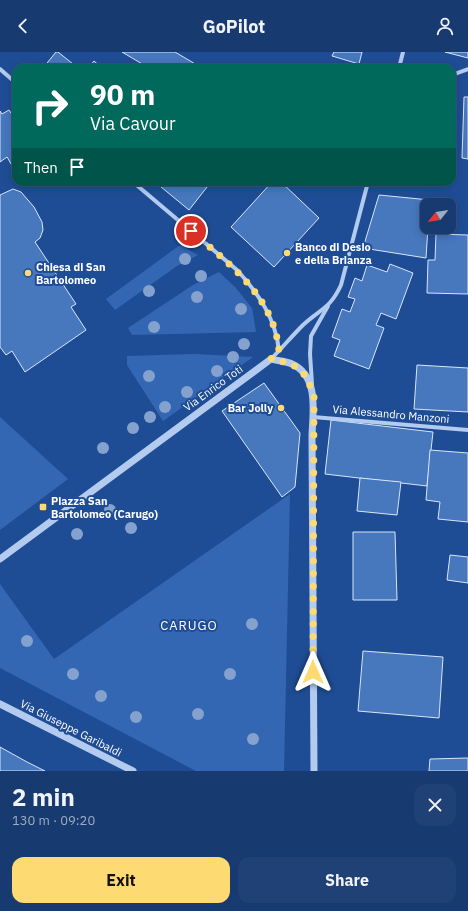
<!DOCTYPE html>
<html lang="en">
<head>
<meta charset="utf-8">
<style>
	:root { --surface:#173a70; --page:#204175; --text:#f1f3f6; --muted:#9eadc3; --line:#365483; --accent:#fdda72 }
	body { margin:0; font-family:"IBM Plex Sans",sans-serif; background:var(--page); color:var(--text); height:100vh; display:flex; flex-direction:column; font-size:15px; white-space:nowrap }
	* { box-sizing:border-box; margin:0 }
	p { font-size:13px; color:var(--muted) }
	.icon { flex:none; width:22px; height:22px; fill:none; stroke:currentColor; stroke-width:2; stroke-linecap:round; stroke-linejoin:round }
	.map { position:relative; height:719px; overflow:hidden }
	.drawer { display:flex; flex-direction:column; background:var(--surface); flex:1 }
	.drawer>* { flex:none }
	.banner { position:absolute; left:12px; top:12px; width:444px; height:122px; border-radius:12px; box-shadow:0 2px 10px #0003,0 0 0 1px var(--line); background:#00695c; color:#fff; overflow:hidden }
	.needle { width:26px; rotate:240deg }
	.buttons { position:absolute; left:420px; top:146px; display:grid; gap:8px }
	.buttons a { display:grid; place-items:center; width:36px; height:36px; border-radius:8px; background:var(--surface); box-shadow:0 2px 10px #0003,0 0 0 1px var(--line); font-size:20px }
	.pin { position:absolute; display:grid; place-items:center; width:34px; height:34px; color:#fff; margin:-17px; border:2px solid #fff; border-radius:50%; box-shadow:0 1px 4px #0007 }
	.me { position:absolute; width:44px; margin:-22px; rotate:0deg; stroke-linejoin:round; filter:drop-shadow(0 0 3px #0008) }
	.turn { display:flex; align-items:center; gap:14px; height:84px; padding:0 12px; font-size:18px }
	.turn .icon { width:52px; height:52px; stroke-width:2.5 }
	.turn b { display:block; font-size:28px; line-height:34px }
	.then { display:flex; align-items:center; height:38px; padding:0 12px; background:#0003; gap:8px; font-size:15px }
	.round { display:grid; place-items:center; flex:none; width:42px; height:42px; border-radius:12px; background:var(--page) }
	.overview { display:flex; align-items:center; justify-content:space-between; height:68px; padding:0 12px }
	h1 { font-size:24px; font-weight:700; line-height:30px }
	.button { display:flex; gap:8px; margin-top:auto; padding:8px 12px }
	.button a { flex:1; height:46px; border-radius:12px; background:var(--accent); color:#111; font-size:16px; font-weight:700; line-height:46px; text-align:center }
	.button a+a { background:var(--page); color:var(--text) }
	header { display:flex; justify-content:space-between; align-items:center; height:52px; padding:0 12px; background:var(--surface); font-size:18px; font-weight:700 }
	.map>svg:first-child { display:block }
</style>
</head>
<body>
<header><svg class="icon" aria-label="back" viewBox="0 0 24 24"><path d="M15 5l-7 7 7 7"/></svg>GoPilot<svg class="icon" aria-label="person" viewBox="0 0 24 24"><circle cx="12" cy="8" r="4"/><path d="M4 21q1-7 8-7t8 7"/></svg></header>
<div class="map">
<svg width="468" height="719" viewBox="0 0 468 719">
	<rect width="100%" height="100%" fill="#1f4d95"/>
	<!-- green -->
	<g fill="#3367b3">
		<path d="M180,193L198,203L177,214L115,258L106,247Z"/>
		<path d="M219,220L235,235L252,256L256,280L132,283L128,276L193,233Z"/>
		<path d="M194,302L253,305L163,369L127,313V304Z"/>
		<path d="M0,365L68,427L0,478Z"/>
		<path d="M290,442L284,719H196L0,616V532L54,607Z"/>
	</g>
	<!-- building -->
	<g fill="#4777bc" stroke="#d8e6fa">
		<path d="M56,0H58L78,16H43Z"/>
		<path d="M122,0H175L202,16H149Z"/>
		<path d="M334,0H362L359,12L332,4Z"/>
		<path d="M445,0H468V6Z"/>
		<path d="M94,9L102,16H88Z"/>
		<path d="M464,45H468V107L462,106Z"/>
		<path d="M9,58L13,64L16,62V116L14,117L7,105L0,110V59L2,62Z"/>
		<path d="M155,130H211L189,158Z"/>
		<path d="M272,130H281L319,166L274,215L231,175Z"/>
		<path d="M13,137L21,140L34,155L42,170L43,178L40,186L35,190L76,252L71,255L86,278L25,320L12,299L6,303L0,295V143Z"/>
		<path d="M379,143L430,148V153H427L428,175L426,206L363,196Z"/>
		<path d="M436,182L468,183V242L427,241L428,208H435Z"/>
		<path d="M390,212L413,221L396,267L381,261L376,273L384,276L369,317L334,304L340,288L332,285L342,257L350,260L355,247L348,245L355,226L362,229L367,213L387,220Z"/>
		<path d="M417,313L468,316V360L414,357Z"/>
		<path d="M264,331L300,381L295,435L282,445L222,359Z"/>
		<path d="M331,368L433,380L427,434L325,422Z"/>
		<path d="M430,398L468,401V470L438,467L440,450L426,448Z"/>
		<path d="M360,426L401,430L397,463L357,459Z"/>
		<path d="M353,480H395L397,548H353Z"/>
		<path d="M450,503L468,505V531L447,528Z"/>
		<path d="M363,599L443,605L439,666L358,659Z"/>
		<path d="M0,695L27,710L45,719H0Z"/>
		<path d="M468,706V719H429L430,707Z"/>
	</g>
	<g fill="none" stroke-linecap="round" stroke-linejoin="round">
		<!-- minor -->
		<g stroke="#b2cbef" stroke-width="4">
			<path d="M399,16L403,0"/>
			<path d="M0,17L16,31"/>
			<path d="M452,23L468,17"/>
			<path d="M133,130L237,218C258,241 276,267 279,299"/>
			<path d="M271,307C282,296 292,284 303,273C320,257 330,257 341,233L368,130"/>
			<path d="M312,332L310,302L311,284L328,254"/>
			<path d="M313,365L468,378"/>
		</g>
		<!-- tertiary -->
		<g stroke="#b2cbef" stroke-width="7">
			<path d="M0,507L271,307C278,309 286,309 292,312C319,324 313,360 312,383L314,719"/>
			<path d="M0,652L133,719"/>
		</g>
	</g>
	<!-- trees -->
	<g fill="#85a1cd">
		<circle cx="185" cy="207" r="6"/>
		<circle cx="201" cy="224" r="6"/>
		<circle cx="149" cy="239" r="6"/>
		<circle cx="197" cy="245" r="6"/>
		<circle cx="241" cy="257" r="6"/>
		<circle cx="154" cy="275" r="6"/>
		<circle cx="244" cy="292" r="6"/>
		<circle cx="233" cy="305" r="6"/>
		<circle cx="217" cy="319" r="6"/>
		<circle cx="149" cy="324" r="6"/>
		<circle cx="187" cy="340" r="6"/>
		<circle cx="165" cy="355" r="6"/>
		<circle cx="150" cy="365" r="6"/>
		<circle cx="133" cy="376" r="6"/>
		<circle cx="103" cy="396" r="6"/>
		<circle cx="110" cy="458" r="6"/>
		<circle cx="131" cy="476" r="6"/>
		<circle cx="77" cy="482" r="6"/>
		<circle cx="252" cy="572" r="6"/>
		<circle cx="27" cy="589" r="6"/>
		<circle cx="73" cy="622" r="6"/>
		<circle cx="230" cy="622" r="6"/>
		<circle cx="101" cy="644" r="6"/>
		<circle cx="198" cy="662" r="6"/>
		<circle cx="136" cy="665" r="6"/>
		<circle cx="253" cy="687" r="6"/>
	</g>
	<g fill="none" stroke-linecap="round" stroke-linejoin="round">
		<!-- route -->
		<path stroke="#fdda72" stroke-width="7" stroke-dasharray="0 12.6" d="M191,179C229,212 274,244 279,299L271,307C299,313 304,316 314,344L313,620"/>
	</g>
	<!-- markers -->
	<g fill="#fdda72" stroke="#1f4d95" stroke-width="1.5">
		<circle cx="287" cy="201" r="4"/>
		<circle cx="28" cy="221" r="4"/>
		<circle cx="281" cy="356" r="4"/>
		<rect x="39" y="451" width="8" height="8" rx="2"/>
	</g>
	<g text-anchor="middle" stroke-width="4" stroke-linejoin="round" paint-order="stroke">
		<!-- poi labels -->
		<g font-size="11" font-weight="bold" fill="#fff" stroke="#1f4d95" text-anchor="start">
			<text x="295" y="199">Banco di Desio<tspan x="295" dy="13">e della Brianza</tspan></text>
			<text x="36" y="219">Chiesa di San<tspan x="36" dy="13">Bartolomeo</tspan></text>
			<text x="273" y="360" text-anchor="end">Bar Jolly</text>
			<text x="51" y="453">Piazza San<tspan x="51" dy="13">Bartolomeo (Carugo)</tspan></text>
		</g>
		<!-- street labels -->
		<g font-size="11" fill="#fff" stroke="#1f4d95">
			<text transform="translate(213 336) rotate(-36)" y="4">Via Enrico Toti</text>
			<text transform="translate(391 362) rotate(5)" y="4">Via Alessandro Manzoni</text>
			<text transform="translate(71 676) rotate(27)" y="4">Via Giuseppe Garibaldi</text>
		</g>
		<!-- quarter labels -->
		<g font-size="13" letter-spacing="1" fill="#fff" stroke="#1f4d95">
			<text x="189" y="578">CARUGO</text>
		</g>
	</g>
</svg>
<div class="buttons">
<a><svg class="needle" viewBox="-14 -14 28 28"><path d="M0-13l5 13h-10z" fill="#e53935"/><path d="M0 13l5-13h-10z" fill="#9eadc3"/></svg></a>
</div>
<div class="pin" style="left:191px;top:179px;background:#d93025"><svg class="icon" aria-label="arrive" viewBox="0 0 24 24"><path d="M6 21V4h12l-3 4 3 4H6"/></svg></div>
<svg class="me" style="left:313px;top:620px" viewBox="-20 -20 40 40"><path d="M0-17L14 15 0 8-14 15z" fill="#fdda72" stroke="#fff" stroke-width="4"/></svg>
<div class="banner">
<div class="turn"><svg class="icon" aria-label="right" viewBox="0 0 24 24"><path d="M7 20v-9h11M14 6l5 5-5 5"/></svg><div><b>90 m</b>Via Cavour</div></div>
<div class="then">Then<svg class="icon" aria-label="arrive" viewBox="0 0 24 24"><path d="M6 21V4h12l-3 4 3 4H6"/></svg></div>
</div>
</div>
<section class="drawer">
<div class="overview"><div><h1>2 min</h1><p>130 m · 09:20</p></div><a class="round"><svg class="icon" aria-label="close" viewBox="0 0 24 24"><path d="M6 6l12 12M18 6L6 18"/></svg></a></div>
<div class="button"><a>Exit</a><a>Share</a></div>
</section>
</body>
</html>
